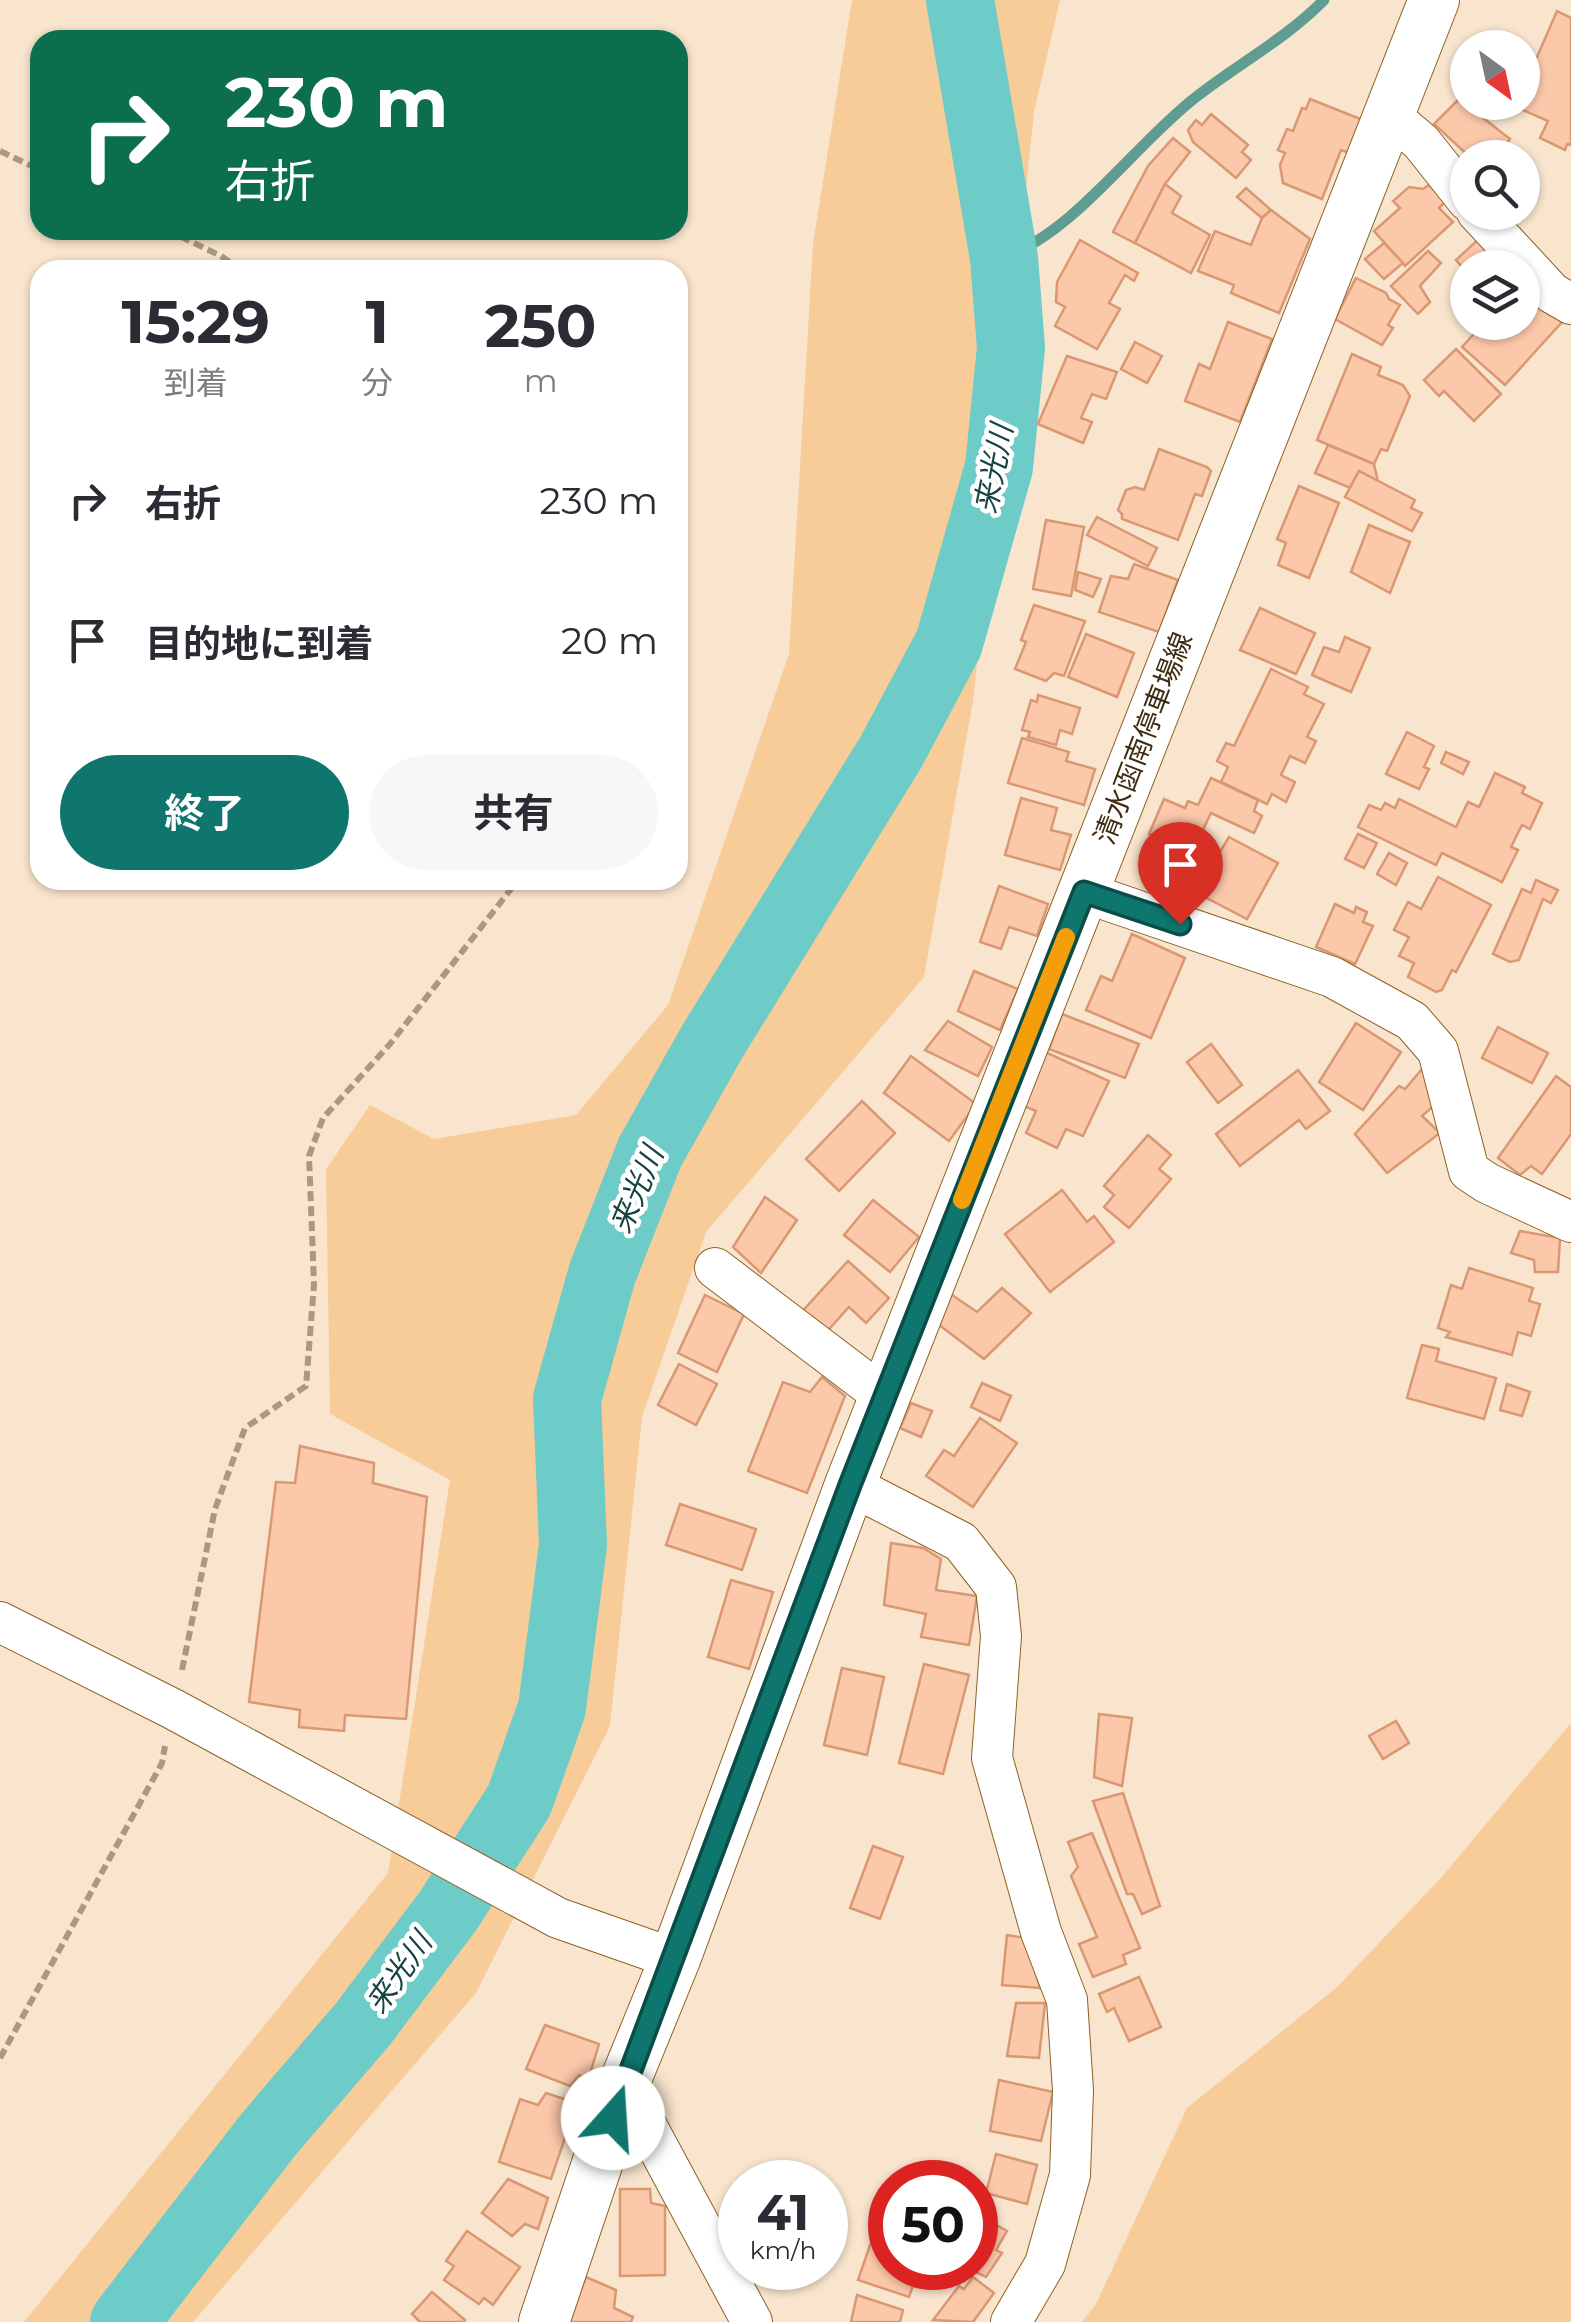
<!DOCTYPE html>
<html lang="ja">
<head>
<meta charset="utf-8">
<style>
	:root { --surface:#fff; --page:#f7f7f7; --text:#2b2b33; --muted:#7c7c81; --accent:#0f766e }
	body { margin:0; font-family:Montserrat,"Noto Sans JP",sans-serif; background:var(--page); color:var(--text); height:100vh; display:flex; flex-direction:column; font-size:38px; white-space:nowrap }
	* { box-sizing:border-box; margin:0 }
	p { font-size:32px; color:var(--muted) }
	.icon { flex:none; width:55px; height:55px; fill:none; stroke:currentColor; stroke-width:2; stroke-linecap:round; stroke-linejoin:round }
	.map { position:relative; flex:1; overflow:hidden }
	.sheet { position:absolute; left:30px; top:260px; width:658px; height:630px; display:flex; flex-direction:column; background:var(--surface); border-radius:30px; box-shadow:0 2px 8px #0004 }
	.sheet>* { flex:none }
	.hud { position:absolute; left:30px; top:30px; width:658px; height:210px; border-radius:30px; box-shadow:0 2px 8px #0004; background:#0b6e4f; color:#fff; overflow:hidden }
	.needle { width:65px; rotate:147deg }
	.controls { position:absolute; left:1450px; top:30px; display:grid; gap:20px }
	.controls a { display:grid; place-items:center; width:90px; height:90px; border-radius:50%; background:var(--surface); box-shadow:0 2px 8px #0004; font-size:50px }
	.speed { position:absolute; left:718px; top:2160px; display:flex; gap:20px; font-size:50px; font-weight:700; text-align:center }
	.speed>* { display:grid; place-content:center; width:130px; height:130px; border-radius:50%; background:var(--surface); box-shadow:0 2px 8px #0004; line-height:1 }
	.speed small { font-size:25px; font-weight:400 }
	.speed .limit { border:15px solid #d22; background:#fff; color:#111 }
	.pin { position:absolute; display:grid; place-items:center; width:85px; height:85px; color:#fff; margin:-102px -42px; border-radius:50% 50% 50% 0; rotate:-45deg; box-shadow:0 0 10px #0007 }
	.pin .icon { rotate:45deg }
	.me { position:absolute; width:110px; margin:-55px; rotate:19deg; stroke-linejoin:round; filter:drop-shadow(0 0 8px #0008) }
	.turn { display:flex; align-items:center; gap:35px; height:210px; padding:0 30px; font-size:45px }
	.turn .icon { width:130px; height:130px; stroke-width:2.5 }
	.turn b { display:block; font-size:70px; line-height:85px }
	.eta { display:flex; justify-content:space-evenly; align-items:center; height:170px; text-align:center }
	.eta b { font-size:60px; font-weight:700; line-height:70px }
	.button { display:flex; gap:20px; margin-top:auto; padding:20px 30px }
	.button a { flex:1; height:115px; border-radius:60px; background:var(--accent); color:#fff; font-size:40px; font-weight:700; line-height:115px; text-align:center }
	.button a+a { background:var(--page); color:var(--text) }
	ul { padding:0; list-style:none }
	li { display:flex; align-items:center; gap:30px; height:140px; padding:0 30px }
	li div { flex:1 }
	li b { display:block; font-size:38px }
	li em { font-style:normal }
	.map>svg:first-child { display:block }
</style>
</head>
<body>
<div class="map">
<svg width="1571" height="2322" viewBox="0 0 1571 2322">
	<rect width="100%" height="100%" fill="#f9e5ce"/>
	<!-- green -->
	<g fill="#f7cc99">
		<path d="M852,0H1060L1034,112L973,701L924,977L706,1232L642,1417L610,1726L476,1993L193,2322H24L388,1873L450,1480L330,1414L326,1169L370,1105L434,1139L576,1115L668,1005L789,654L813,244Z"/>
		<path d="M1571,1723V2322H1082L1096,2304L1187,2108L1337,1987L1439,1880Z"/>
	</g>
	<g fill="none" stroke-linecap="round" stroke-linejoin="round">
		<!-- stream -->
		<path stroke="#5f9c91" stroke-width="11" d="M1004,258C1078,229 1133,146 1196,97C1238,64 1287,38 1324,0"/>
		<!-- river -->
		<path stroke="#6dccc7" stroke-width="68" d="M124,2322L268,2135L363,2024L448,1911L519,1801L552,1708L573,1545L567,1399L602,1274L650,1152L712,1042L891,752L949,643L999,467L1011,348L1004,258L960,0"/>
	</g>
	<!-- building -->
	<g fill="#fcc8aa" stroke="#d99872" stroke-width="2.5">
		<path d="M1557,11L1571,18V145L1567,144L1565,150L1540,138L1548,121L1516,107L1522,102V71L1527,61L1534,64Z"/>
		<path d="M1310,99L1363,120L1350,153L1341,150L1322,199L1283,183L1280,165L1285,153L1278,150L1287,129L1293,131L1302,108L1306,109Z"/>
		<path d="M1459,99L1510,139L1496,158H1471L1434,124Z"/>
		<path d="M1211,114L1248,145L1242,152L1251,160L1236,178L1193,142L1188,130L1196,120L1202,125Z"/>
		<path d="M1173,138L1190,152L1165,184L1135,243L1113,232L1148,166Z"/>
		<path d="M1165,184L1181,196L1172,213L1210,235L1191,273L1135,243Z"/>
		<path d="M1429,185L1445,202L1439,208L1453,222L1405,266L1374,231L1400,208L1393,201L1409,187L1423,189Z"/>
		<path d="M1246,188L1271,210L1262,218L1237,197Z"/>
		<path d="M1271,210L1310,239L1279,313L1231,293L1234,285L1198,271L1215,231L1251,245L1262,218Z"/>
		<path d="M1481,237L1510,268H1468V282L1459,272L1463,268L1456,260Z"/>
		<path d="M1080,240L1138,273L1134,281L1125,275L1109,303L1120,309L1097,349L1055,326L1065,307L1056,302L1057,282Z"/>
		<path d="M1384,243L1403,263L1384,279L1365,259Z"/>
		<path d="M1428,251L1441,263L1420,286L1430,302L1418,314L1391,286Z"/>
		<path d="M1356,278L1386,293L1389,299L1400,305L1388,325L1393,328L1382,345L1335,319Z"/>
		<path d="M1528,291L1562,322L1505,385L1462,347L1482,325L1486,329L1493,322H1522V297Z"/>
		<path d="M1228,322L1272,339L1240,422L1185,401L1199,364L1210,369Z"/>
		<path d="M1135,342L1162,356L1147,383L1121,369Z"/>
		<path d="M1456,349L1501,394L1474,421L1444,391L1439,396L1424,380Z"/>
		<path d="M1352,354L1381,367L1378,375L1403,385L1410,396L1387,451L1381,449L1374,464L1317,440Z"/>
		<path d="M1067,356L1117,372L1106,399L1092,394L1081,418L1092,422L1083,443L1038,424Z"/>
		<path d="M1328,445L1374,464L1378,482L1359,471L1350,488L1315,473Z"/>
		<path d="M1159,449L1207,467L1211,471L1202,496L1195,494L1178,540L1122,519V514L1118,510L1126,490L1135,487L1144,490Z"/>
		<path d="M1359,471L1415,500L1411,508L1422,513L1412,531L1345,497Z"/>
		<path d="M1299,486L1339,503L1309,578L1278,565L1286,543L1277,539Z"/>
		<path d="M1097,517L1157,548L1148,566L1087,535Z"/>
		<path d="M1046,520L1084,527L1071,596L1033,589Z"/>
		<path d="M1369,525L1410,542L1390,593L1351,572Z"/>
		<path d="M1134,564L1178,580L1159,632L1099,612L1111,576L1128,579Z"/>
		<path d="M1078,572L1101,579L1093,597L1075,590Z"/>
		<path d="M1034,605L1085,621L1064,676L1054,673L1046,681L1015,669L1026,642L1021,640Z"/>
		<path d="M1260,608L1315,633L1296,674L1240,650Z"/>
		<path d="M1086,634L1134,653L1117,697L1068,677Z"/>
		<path d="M1345,637L1370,648L1351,692L1312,675L1324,647L1339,652Z"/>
		<path d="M1271,669L1308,687L1304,694L1324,704L1307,737L1316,741L1305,763L1290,756L1281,775L1295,782L1286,802L1272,794L1267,804L1221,782L1228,767L1217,761L1226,743L1234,746Z"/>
		<path d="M1038,695L1080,708L1072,734L1060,730L1056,745L1028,737L1030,732L1022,730L1031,700L1037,702Z"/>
		<path d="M1407,732L1434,746L1424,767L1429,769L1419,789L1386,774Z"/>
		<path d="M1022,738L1069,752L1066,761L1095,769L1084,805L1008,783Z"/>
		<path d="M1446,752L1469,762L1463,774L1441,763Z"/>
		<path d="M1495,773L1525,787L1522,793L1542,803L1530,829L1522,825L1511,847L1518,850L1502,882L1442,853L1436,865L1358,827L1369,805L1381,810L1385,803L1395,808L1399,799L1456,827L1468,802L1479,807Z"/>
		<path d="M1211,778L1258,800L1254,811L1262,816L1254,833L1211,813L1199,838L1178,831L1173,842L1149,834L1164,799L1185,808L1188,801L1198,805Z"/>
		<path d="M1021,798L1057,808L1051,830L1071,835L1060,870L1005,855Z"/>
		<path d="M1358,834L1377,843L1364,868L1345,859Z"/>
		<path d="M1229,837L1278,863L1247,919L1199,894L1207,879L1202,876L1216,849L1220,852Z"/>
		<path d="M1389,853L1407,863L1396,885L1377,874Z"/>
		<path d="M1438,877L1491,905L1456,972L1452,970L1442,990L1436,992L1408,977L1414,963L1399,956L1409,937L1394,930L1408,902L1421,909Z"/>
		<path d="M1536,880L1558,890L1551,903L1543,899L1519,960L1510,962L1493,954L1522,889L1531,893Z"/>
		<path d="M999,886L1048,904L1037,936L1009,927L1001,949L980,942Z"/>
		<path d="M1335,904L1354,913L1356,907L1367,912L1363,922L1373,926L1355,964L1316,947Z"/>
		<path d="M1132,934L1185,958L1151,1038L1086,1010L1101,976L1112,981Z"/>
		<path d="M974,971L1018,989L1000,1030L958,1011Z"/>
		<path d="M1062,1014L1139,1044L1125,1078L1049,1049Z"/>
		<path d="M948,1021L992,1047L978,1076L925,1050Z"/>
		<path d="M1356,1023L1401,1052L1363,1110L1319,1082Z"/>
		<path d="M1498,1027L1548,1053L1532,1083L1482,1058Z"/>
		<path d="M1211,1044L1242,1085L1218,1103L1187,1062Z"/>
		<path d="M1043,1051L1109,1081L1083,1136L1066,1129L1057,1148L1026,1133L1036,1111L1019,1104Z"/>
		<path d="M911,1056L976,1104L949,1141L884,1093Z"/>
		<path d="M1423,1068L1437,1103L1422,1116L1440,1133L1387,1173L1355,1134L1399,1086L1405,1089Z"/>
		<path d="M1298,1070L1330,1111L1306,1129L1299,1120L1240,1166L1216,1134Z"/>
		<path d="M1556,1076L1571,1087V1134L1542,1174L1531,1166L1520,1175L1498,1158Z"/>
		<path d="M862,1101L895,1133L839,1191L806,1159Z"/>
		<path d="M1148,1135L1171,1155L1159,1169L1171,1179L1129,1228L1104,1207L1114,1195L1104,1186Z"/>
		<path d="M1062,1190L1087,1222L1094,1216L1114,1242L1050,1292L1005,1234Z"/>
		<path d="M765,1197L797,1220L761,1273L733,1247Z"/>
		<path d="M873,1200L919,1237L890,1272L844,1235Z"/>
		<path d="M1520,1231L1560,1238L1558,1272H1535L1534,1260L1511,1253Z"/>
		<path d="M848,1261L889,1298L866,1323L849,1307L822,1337L799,1315Z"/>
		<path d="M1469,1268L1533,1288L1529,1301L1540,1304L1531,1336L1518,1332L1512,1355L1446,1337L1450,1332L1438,1328L1451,1285L1462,1289Z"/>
		<path d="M1002,1288L1031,1313L984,1359L938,1324L949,1293L977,1312Z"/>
		<path d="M705,1295L744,1314L717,1372L678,1353Z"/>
		<path d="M1422,1345L1439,1349L1436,1361L1496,1378L1484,1419L1407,1398Z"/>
		<path d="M679,1364L717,1384L696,1425L658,1405Z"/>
		<path d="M822,1377L845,1396L807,1493L748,1471L783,1382L810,1392Z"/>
		<path d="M982,1383L1011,1396L1000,1421L971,1407Z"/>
		<path d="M1507,1384L1530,1392L1522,1416L1500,1410Z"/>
		<path d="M911,1403L932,1411L921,1437L900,1428Z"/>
		<path d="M980,1418L1017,1443L973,1507L926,1476L944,1450L954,1456Z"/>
		<path d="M300,1446L374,1463L373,1483L427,1497L406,1719L345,1715L344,1731L299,1727L300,1710L249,1702L276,1482L295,1483Z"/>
		<path d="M680,1504L756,1529L742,1570L666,1545Z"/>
		<path d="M891,1543L923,1548L941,1559L936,1590L977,1596L969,1645L921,1637L926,1614L884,1605Z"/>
		<path d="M731,1580L773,1592L749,1669L708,1657Z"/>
		<path d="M924,1664L969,1675L943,1774L899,1763Z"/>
		<path d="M842,1668L884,1677L867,1755L824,1745Z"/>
		<path d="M1099,1714L1132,1718L1122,1786L1094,1777Z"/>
		<path d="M1396,1721L1409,1743L1383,1759L1369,1736Z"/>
		<path d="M1123,1793L1160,1906L1142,1914L1133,1894H1127L1093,1801Z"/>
		<path d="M1092,1833L1140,1948L1123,1955L1126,1964L1093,1977L1079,1944L1097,1937L1071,1876L1078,1867L1068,1842Z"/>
		<path d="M873,1846L903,1857L880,1919L850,1908Z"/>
		<path d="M1007,1935L1026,1938L1040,1988L1002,1985Z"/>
		<path d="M1139,1977L1161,2027L1129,2041L1114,2008L1107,2012L1099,1994Z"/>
		<path d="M1016,2003H1045L1039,2058L1007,2056Z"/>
		<path d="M545,2025L599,2044L588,2080L579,2075L570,2086L526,2069Z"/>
		<path d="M999,2080L1053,2092L1041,2141L990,2131Z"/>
		<path d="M546,2093L577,2103L551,2179L499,2162L520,2099L538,2105Z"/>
		<path d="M996,2154L1037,2165L1027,2204L986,2193Z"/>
		<path d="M508,2179L548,2198L538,2229L525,2224L512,2236L482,2213Z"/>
		<path d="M620,2189H650L651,2203L665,2206V2275L620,2276Z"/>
		<path d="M980,2216L1007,2231L996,2250L1002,2253L986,2277L967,2268H975V2227Z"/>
		<path d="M877,2225L890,2229V2268H919L909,2297L858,2280Z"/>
		<path d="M467,2231L520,2267L493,2305L484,2298L479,2304L444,2280L454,2266L446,2261Z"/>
		<path d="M586,2277L616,2290L614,2308L633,2317L631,2322H568Z"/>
		<path d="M973,2277L994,2293L973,2322L933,2320L959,2286L964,2289Z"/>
		<path d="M432,2292L465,2320L464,2322H420L412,2314Z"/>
		<path d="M857,2295L903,2310L900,2322H851Z"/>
	</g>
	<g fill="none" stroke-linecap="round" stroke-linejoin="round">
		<defs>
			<g id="minor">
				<path d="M1388,114L1421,142L1468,201"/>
				<path d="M1477,212L1552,293L1571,304"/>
				<path d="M1083,892L1332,977L1412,1021L1438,1051L1469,1171L1487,1183L1571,1222"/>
				<path d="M715,1268L885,1397"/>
				<path d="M850,1485L961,1542L996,1587L1001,1636L992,1758L1041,1932L1067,2000L1073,2090L1070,2175L1045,2264L1011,2322"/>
				<path d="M0,1622L173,1709L558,1918L675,1959"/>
				<path d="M624,2084L752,2322"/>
			</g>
			<path id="major" d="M544,2322L624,2084L675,1959L850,1485L1434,0"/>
		</defs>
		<!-- minor casing -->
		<use href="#minor" stroke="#8d6124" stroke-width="42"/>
		<!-- major casing -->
		<use href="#major" stroke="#8d6124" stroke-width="52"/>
		<!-- path -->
		<g stroke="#ac9880" stroke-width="6" stroke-dasharray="10 5" stroke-linecap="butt">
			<path d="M0,151L40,170"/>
			<path d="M167,230L221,256L241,270"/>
			<path d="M182,1670L215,1509L245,1428L306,1386L314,1284L309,1156L323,1118L390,1044L518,880"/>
			<path d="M0,2058L162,1763L165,1746"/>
		</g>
		<!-- minor -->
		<use href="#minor" stroke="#fff" stroke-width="40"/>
		<!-- major -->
		<use href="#major" stroke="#fff" stroke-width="50"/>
	</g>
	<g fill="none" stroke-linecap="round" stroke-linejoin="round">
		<defs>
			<path id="route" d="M613,2118L850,1485L1084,892L1180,924"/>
		</defs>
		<!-- route casing -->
		<use href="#route" stroke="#0a4d48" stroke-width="25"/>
		<!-- route -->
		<use href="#route" stroke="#0f766e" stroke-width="18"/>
		<!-- slow -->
		<path stroke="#f59e0b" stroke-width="18" d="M962,1200L1066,937"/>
	</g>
	<g text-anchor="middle" stroke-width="9" stroke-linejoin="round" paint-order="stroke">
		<!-- street labels -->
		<g font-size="28" fill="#3f2c13" stroke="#fff">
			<text transform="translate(1143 738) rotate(-69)" y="10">清水函南停車場線</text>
		</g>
		<!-- water labels -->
		<g font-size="30" font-style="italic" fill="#174341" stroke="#fff">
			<text transform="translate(994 469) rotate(-79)" y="10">来光川</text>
			<text transform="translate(637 1190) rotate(-67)" y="10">来光川</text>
			<text transform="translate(399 1973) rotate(-55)" y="10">来光川</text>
		</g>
	</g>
</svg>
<div class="controls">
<a><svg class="needle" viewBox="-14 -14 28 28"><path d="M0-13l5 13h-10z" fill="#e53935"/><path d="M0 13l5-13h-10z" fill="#7c7c81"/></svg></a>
<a><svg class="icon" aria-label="search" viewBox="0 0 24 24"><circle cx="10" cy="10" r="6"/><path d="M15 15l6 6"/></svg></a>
<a><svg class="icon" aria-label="layers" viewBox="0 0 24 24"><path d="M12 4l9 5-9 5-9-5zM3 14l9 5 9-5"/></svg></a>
</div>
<div class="speed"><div>41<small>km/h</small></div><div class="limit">50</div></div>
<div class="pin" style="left:1180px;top:924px;background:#d93025"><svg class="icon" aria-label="arrive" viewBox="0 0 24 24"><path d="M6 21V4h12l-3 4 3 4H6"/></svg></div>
<svg class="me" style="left:613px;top:2118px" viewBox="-20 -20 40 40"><circle r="19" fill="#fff"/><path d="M0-13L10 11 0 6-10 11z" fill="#0f766e"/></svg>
<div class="hud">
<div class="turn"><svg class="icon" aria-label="right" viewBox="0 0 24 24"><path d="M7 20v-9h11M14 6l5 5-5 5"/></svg><div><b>230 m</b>右折</div></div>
</div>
<section class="sheet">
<div class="eta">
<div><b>15:29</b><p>到着</p></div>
<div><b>1</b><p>分</p></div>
<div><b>250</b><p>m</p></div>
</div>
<ul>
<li><svg class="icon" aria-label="right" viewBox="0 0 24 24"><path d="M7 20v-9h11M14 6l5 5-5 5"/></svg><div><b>右折</b></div><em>230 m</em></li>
<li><svg class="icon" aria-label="arrive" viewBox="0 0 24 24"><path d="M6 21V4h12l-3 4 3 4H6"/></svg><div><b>目的地に到着</b></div><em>20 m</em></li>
</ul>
<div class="button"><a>終了</a><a>共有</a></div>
</section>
</div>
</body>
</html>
